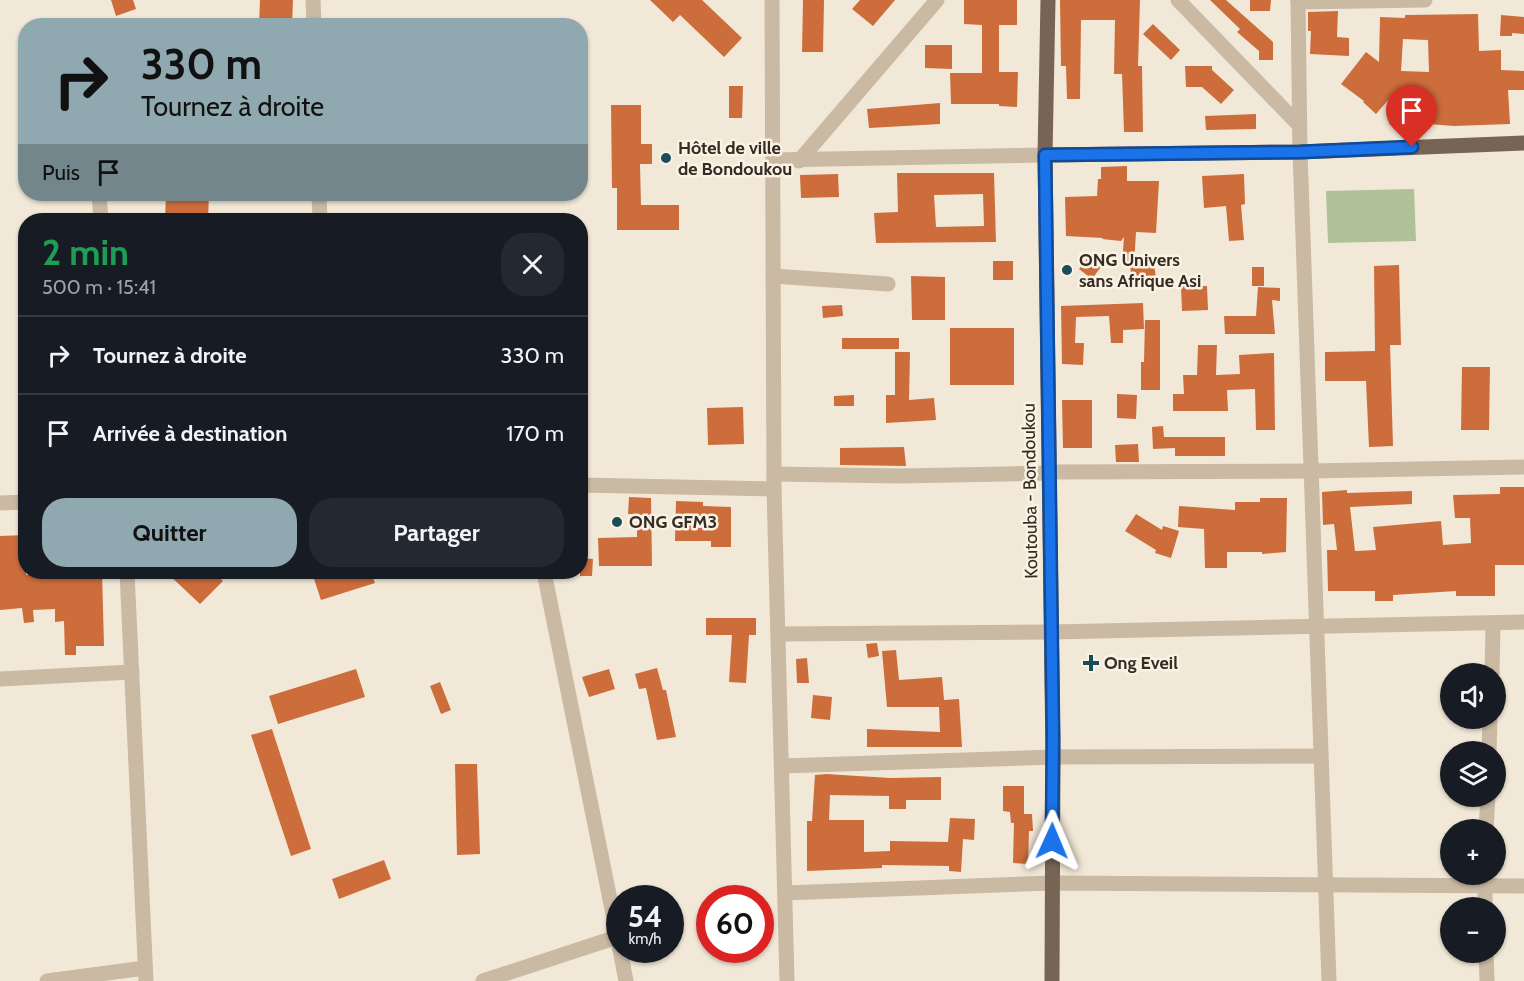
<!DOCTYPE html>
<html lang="fr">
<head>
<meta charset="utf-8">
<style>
	:root { --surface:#171b24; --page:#242831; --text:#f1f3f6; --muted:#9ea1a6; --line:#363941; --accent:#90a8af }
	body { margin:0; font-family:Cabin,sans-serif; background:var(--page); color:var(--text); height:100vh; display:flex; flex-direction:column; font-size:22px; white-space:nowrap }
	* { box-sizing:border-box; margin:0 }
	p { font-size:20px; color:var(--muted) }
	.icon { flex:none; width:33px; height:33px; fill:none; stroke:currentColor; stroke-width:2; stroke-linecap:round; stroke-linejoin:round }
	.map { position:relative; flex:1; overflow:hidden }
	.sheet { position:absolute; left:18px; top:213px; width:570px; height:366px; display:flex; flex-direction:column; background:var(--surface); border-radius:24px; box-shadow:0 2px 4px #0004 }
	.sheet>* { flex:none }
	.banner { position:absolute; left:18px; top:18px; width:570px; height:183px; border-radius:24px; box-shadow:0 2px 4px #0004; background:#90a8af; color:#111; overflow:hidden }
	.controls { position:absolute; left:1440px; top:663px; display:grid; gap:12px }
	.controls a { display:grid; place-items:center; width:66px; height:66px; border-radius:50%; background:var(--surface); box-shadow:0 2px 4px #0004; font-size:30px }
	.speed { position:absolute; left:606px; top:885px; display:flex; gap:12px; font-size:30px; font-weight:700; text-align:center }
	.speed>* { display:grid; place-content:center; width:78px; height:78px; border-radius:50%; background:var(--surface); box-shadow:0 2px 4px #0004; line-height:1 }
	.speed small { font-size:15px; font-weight:400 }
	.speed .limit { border:9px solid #d22; background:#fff; color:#111 }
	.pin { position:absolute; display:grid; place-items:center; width:51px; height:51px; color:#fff; margin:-62px -26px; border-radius:50% 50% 50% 0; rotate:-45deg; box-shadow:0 0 6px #0007 }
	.pin .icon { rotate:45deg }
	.me { position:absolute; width:66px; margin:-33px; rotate:1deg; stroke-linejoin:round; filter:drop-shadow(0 0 4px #0008) }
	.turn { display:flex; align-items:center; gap:21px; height:126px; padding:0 24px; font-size:27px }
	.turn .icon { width:78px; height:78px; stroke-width:2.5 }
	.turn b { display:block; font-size:42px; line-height:51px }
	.then { display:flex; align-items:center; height:57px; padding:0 24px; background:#0003; gap:12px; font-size:22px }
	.round { display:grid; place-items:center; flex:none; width:63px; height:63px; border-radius:24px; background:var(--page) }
	.headline { display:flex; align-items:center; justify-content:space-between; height:102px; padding:0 24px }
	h1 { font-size:36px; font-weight:700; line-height:45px; color:#1e9e55 }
	.action { display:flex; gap:12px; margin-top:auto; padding:12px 24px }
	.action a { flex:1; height:69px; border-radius:24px; background:var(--accent); color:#111; font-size:24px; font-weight:700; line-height:69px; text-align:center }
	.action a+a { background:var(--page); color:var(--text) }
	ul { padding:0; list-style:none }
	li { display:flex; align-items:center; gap:18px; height:78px; padding:0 24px; border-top:2px solid var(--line) }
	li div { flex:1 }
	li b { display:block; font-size:22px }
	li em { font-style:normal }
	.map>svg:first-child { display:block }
</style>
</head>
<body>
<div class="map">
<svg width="1524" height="981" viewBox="0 0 1524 981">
	<rect width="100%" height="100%" fill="#f2e8d7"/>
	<!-- green -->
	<path fill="#afc197" d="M1414,189L1416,241L1328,243L1326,191Z"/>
	<!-- building -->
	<g fill="#cc6d3b" fill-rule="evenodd">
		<path d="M111,0H133L136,9L116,16Z"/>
		<path d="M260,0H293L292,26H259Z"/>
		<path d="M650,0H702L742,38L724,57L680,15L673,22Z"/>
		<path d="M803,0H824L823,52H802Z"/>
		<path d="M860,0H895L873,26L852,9Z"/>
		<path d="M964,0H1017V25H999V72H1018L1017,107L999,106V104H951L950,73H982V25L964,24Z"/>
		<path d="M1060,0H1140L1138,66H1142L1143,132H1124L1122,74H1114L1115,20H1081L1080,99H1067L1066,66H1061Z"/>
		<path d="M1210,0H1226L1273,42V60H1259V51L1237,32L1240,29Z"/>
		<path d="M1250,0H1271L1270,11H1250Z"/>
		<path d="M1338,11L1337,37L1349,38V56L1310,54L1311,31H1308V12Z"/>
		<path d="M1478,14L1479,51L1501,50V70L1524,71V90H1508L1510,124L1454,126L1403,122V124H1389L1390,98L1376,114L1363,102L1364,101L1341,84L1366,52L1379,62L1380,17L1405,18V15ZM1403,39L1428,40L1429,72L1401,71Z"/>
		<path d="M1501,15L1524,17V34L1512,33V36H1500Z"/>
		<path d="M1153,24L1180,50L1171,60L1143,34Z"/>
		<path d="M925,45H952V69L925,68Z"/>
		<path d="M1185,66H1212V70L1234,90L1221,104L1202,87H1186Z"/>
		<path d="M729,86H743L742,118H729Z"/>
		<path d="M940,103V124L869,128L867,109Z"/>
		<path d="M611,105H641V144H652V164H640L641,205H679V230H617V188H612Z"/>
		<path d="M1256,114V129L1206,130L1205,116Z"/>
		<path d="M1127,166V181H1159L1156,233L1136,232L1134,265L1122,264L1124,237L1121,241L1102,239L1103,238L1066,236L1065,197L1097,196L1098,179H1101V167Z"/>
		<path d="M897,173H994L996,242L876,243L874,213L898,212ZM983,194L984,226L936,227L934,195Z"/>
		<path d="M838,174L839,197L801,198L800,175Z"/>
		<path d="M1244,174L1245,204L1241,205L1244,240L1229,241L1226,206L1204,208L1202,176Z"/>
		<path d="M166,194H209L208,220H165Z"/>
		<path d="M1090,255L1103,264L1092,279L1079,269Z"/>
		<rect x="993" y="261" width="20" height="19"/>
		<path d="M1154,263L1156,279L1132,282L1130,266Z"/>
		<path d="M1399,265L1401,345H1390L1393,446L1369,447L1366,381H1325V352L1375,351L1374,266Z"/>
		<rect x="1252" y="267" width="12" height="19"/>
		<path d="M911,276L945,277V320H912Z"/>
		<path d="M1181,286H1207L1208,310L1182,311Z"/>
		<path d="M1258,287L1280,288V301L1272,300L1275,334H1225L1224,316H1256Z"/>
		<path d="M1143,303L1144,329L1123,330V343H1111L1109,316L1076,317L1075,343H1084L1083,365L1062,364L1061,306Z"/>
		<path d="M842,305L843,316L823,318L822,306Z"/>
		<path d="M1145,320H1160V390H1141V362H1144Z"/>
		<rect x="950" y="328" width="64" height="57"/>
		<rect x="842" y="338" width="57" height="11"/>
		<path d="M1198,345H1217L1216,375L1240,374L1239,355L1274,353L1275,430H1256L1255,389L1227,390L1228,411H1173V394H1184L1183,375H1197Z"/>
		<path d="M895,352H910L909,400L934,398L936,420L886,423V395H895Z"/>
		<path d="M1462,367H1490L1489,430H1461Z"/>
		<path d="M1117,394L1137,395L1136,419L1117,418Z"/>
		<path d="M854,395V406H834V396Z"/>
		<path d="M1062,400H1092V448H1063Z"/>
		<path d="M743,407L744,444L708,445L707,408Z"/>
		<path d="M1163,426L1164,437H1225V456H1175V448L1153,449L1152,427Z"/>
		<path d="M1138,444L1139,462H1116L1115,445Z"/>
		<path d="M904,447L906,466L840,465V448Z"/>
		<path d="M1500,487H1524V565H1495V596H1456V591L1393,595V601H1375V591H1328L1327,550H1337L1334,524L1323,525L1322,492L1347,490V493L1412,491V504L1350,507L1355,551L1376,550L1373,527L1441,521L1443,545L1471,543L1470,518H1455L1453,495L1500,494Z"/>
		<path d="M629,497L651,498L652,566H599L598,538L637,537V514H628Z"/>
		<path d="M1260,498H1287L1286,552L1262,554V552H1227V568H1205L1204,529L1178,527L1179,506L1235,510V502H1260Z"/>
		<path d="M676,501L703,502V506L731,507V547H711V541H675Z"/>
		<path d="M1136,514L1162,530L1163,526L1179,531L1171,558L1155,553L1156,550L1125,531Z"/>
		<path d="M26,535V575L102,572L104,646H76V655H65L64,621L55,622V609L33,610L34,622L24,623L22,608L0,610V536Z"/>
		<path d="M580,558L593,559L592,576H580Z"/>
		<path d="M166,572H213L223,581L200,604Z"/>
		<path d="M337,572H371L375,583L321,600L314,579Z"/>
		<path d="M706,618H756V635H749L746,683L729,682L732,635H706Z"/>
		<path d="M877,643L879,656L868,658L866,644Z"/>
		<path d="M896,650L899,680L942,677L944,700L959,699L962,747H867V729L940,732L939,707H887L882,651Z"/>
		<path d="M807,658L809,683H797L796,659Z"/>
		<path d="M657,668L663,690H666L676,737L657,740L646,688L639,689L635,674Z"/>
		<path d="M356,669L365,697L278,724L269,696Z"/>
		<path d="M609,669L615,689L589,697L582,677Z"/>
		<path d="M440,682L451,710L441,714L430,686Z"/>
		<path d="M813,695L832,697L830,720L811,718Z"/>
		<path d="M272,729L311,849L291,856L251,735Z"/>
		<path d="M455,764H477L480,854L457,855Z"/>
		<path d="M826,774L890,778L941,777V800H906V809H889V796L830,795L829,820H864V852L890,851V841L948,842L950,818L975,819L974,840L963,839L961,872L949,871V866L882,865V868L807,871V821H812L815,775Z"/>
		<path d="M1003,786H1024V814H1032L1033,831H1029L1028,864L1013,863L1014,823H1011L1010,812L1003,811Z"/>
		<path d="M384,860L391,879L339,899L332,879Z"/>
	</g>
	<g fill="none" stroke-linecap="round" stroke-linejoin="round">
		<!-- minor -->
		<g stroke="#cab9a3" stroke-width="15">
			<path d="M313,0L314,26"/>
			<path d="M772,0L774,489L787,981"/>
			<path d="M1178,0L1299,125"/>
			<path d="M1298,0L1300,152L1329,981"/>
			<path d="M1298,2L1425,0"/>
			<path d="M773,160L1045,155"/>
			<path d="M799,161L937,0"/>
			<path d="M99,194L101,220"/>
			<path d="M319,194L320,220"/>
			<path d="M773,276L888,284"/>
			<path d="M1050,472L1310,471L1524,467"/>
			<path d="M774,474L900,476L1050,473"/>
			<path d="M580,485L774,489"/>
			<path d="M0,503L26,502"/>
			<path d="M127,572L146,981"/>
			<path d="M544,572L620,949"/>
			<path d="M779,634L1051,632L1524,622"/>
			<path d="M1492,674L1493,624"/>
			<path d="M0,679L132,672"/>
			<path d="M1489,752L1490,718"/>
			<path d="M782,766L1053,757L1320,756"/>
			<path d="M1486,830L1488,796"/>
			<path d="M1485,874V908"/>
			<path d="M785,893L1051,883L1524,886"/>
			<path d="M620,950L626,981"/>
			<path d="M1486,952L1487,981"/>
			<path d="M47,981L145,968"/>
			<path d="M483,981L617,937"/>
		</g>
		<!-- major -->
		<g stroke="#786455" stroke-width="15">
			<path d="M1048,0L1045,155L1053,757L1052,981"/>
			<path d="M1045,155L1300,152L1524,143"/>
		</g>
	</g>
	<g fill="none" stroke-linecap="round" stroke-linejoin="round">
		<defs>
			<path id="route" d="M1052,841L1053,736L1045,155L1300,152L1412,147"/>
		</defs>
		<!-- route casing -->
		<use href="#route" stroke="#114b97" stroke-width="15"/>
		<!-- route -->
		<use href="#route" stroke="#1a73e8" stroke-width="10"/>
	</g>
	<!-- markers -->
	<g fill="#194d58" stroke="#faf2e3" stroke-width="2">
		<circle cx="666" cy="158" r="6"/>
		<circle cx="1067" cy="270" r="6"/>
		<circle cx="617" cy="522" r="6"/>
		<path d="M1088 654h6v6h6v6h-6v6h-6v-6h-6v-6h6z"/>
	</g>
	<g text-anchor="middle" stroke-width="5" stroke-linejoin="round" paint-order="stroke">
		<!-- poi labels -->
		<g font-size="18" font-weight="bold" fill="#352c25" stroke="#faf2e3" text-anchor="start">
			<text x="678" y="154">Hôtel de ville<tspan x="678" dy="21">de Bondoukou</tspan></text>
			<text x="1079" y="266">ONG Univers<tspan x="1079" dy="21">sans Afrique Asi</tspan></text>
			<text x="629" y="528">ONG GFM3</text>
			<text x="1104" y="669">Ong Eveil</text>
		</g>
		<!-- street labels -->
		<g font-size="18" fill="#352c25" stroke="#faf2e3">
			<text transform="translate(1030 491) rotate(-91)" y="6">Koutouba - Bondoukou</text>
		</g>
	</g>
</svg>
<div class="controls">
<a><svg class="icon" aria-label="sound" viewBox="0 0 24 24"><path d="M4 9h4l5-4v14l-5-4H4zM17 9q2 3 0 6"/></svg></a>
<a><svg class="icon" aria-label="layers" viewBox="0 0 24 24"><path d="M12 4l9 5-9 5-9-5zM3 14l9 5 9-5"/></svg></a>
<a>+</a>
<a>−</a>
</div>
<div class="speed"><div>54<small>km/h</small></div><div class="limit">60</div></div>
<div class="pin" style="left:1412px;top:147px;background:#d93025"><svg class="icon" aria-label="arrive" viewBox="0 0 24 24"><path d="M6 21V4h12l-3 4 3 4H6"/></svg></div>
<svg class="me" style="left:1052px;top:841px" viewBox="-20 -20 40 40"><path d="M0-17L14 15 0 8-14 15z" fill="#1a73e8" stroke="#fff" stroke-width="4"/></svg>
<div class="banner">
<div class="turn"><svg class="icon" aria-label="right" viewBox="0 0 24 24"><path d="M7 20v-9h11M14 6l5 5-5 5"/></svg><div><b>330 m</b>Tournez à droite</div></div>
<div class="then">Puis<svg class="icon" aria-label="arrive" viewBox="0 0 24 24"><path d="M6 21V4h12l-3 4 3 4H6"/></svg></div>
</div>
<section class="sheet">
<div class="headline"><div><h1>2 min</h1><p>500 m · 15:41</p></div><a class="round"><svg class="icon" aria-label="close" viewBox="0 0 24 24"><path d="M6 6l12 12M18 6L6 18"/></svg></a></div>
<ul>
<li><svg class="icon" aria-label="right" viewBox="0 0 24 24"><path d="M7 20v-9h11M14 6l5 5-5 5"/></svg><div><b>Tournez à droite</b></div><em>330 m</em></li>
<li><svg class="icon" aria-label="arrive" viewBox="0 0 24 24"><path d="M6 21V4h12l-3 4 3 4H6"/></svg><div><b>Arrivée à destination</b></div><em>170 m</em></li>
</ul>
<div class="action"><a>Quitter</a><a>Partager</a></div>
</section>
</div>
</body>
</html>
